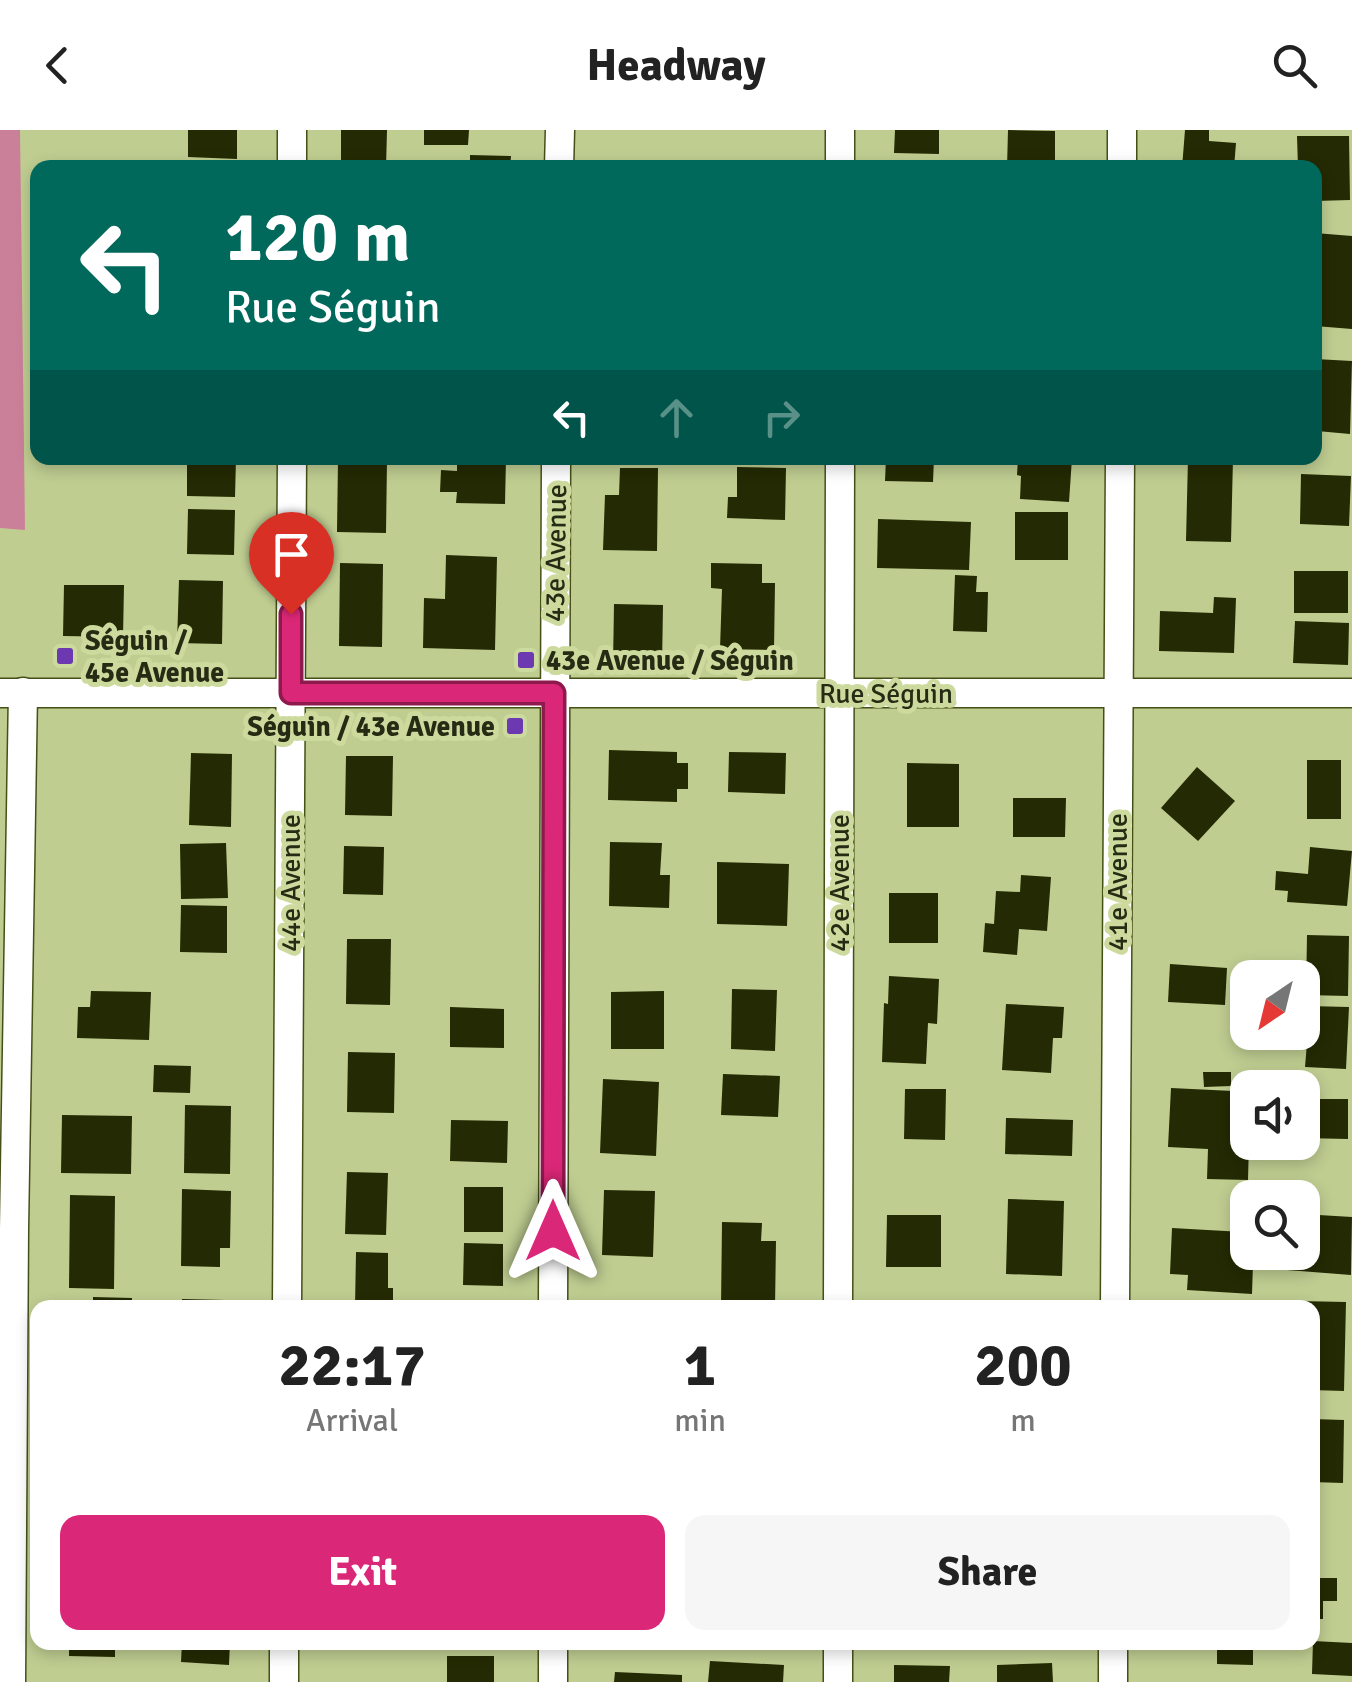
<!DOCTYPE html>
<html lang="en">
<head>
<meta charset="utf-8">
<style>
	:root { --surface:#fff; --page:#f6f6f6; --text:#222; --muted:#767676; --accent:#db2777 }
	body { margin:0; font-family:Signika,sans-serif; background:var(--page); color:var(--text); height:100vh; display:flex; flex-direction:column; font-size:38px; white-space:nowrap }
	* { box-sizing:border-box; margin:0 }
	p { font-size:32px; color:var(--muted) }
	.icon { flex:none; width:55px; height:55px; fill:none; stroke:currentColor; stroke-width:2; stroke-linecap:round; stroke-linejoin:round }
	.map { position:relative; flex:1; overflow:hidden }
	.side { position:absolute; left:30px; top:1170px; width:1290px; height:350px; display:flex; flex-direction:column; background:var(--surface); border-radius:20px; box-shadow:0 5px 15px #0003 }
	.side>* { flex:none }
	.guide { position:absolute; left:30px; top:30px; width:1292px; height:305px; border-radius:20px; box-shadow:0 5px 15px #0003; background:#00695c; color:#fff; overflow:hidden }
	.needle { width:65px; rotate:215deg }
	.fabs { position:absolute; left:1230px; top:830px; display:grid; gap:20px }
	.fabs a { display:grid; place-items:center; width:90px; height:90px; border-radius:20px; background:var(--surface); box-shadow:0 5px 15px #0003; font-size:50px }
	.pin { position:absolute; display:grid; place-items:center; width:85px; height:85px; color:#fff; margin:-102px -42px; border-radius:50% 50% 50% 0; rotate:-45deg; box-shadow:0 0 10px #0007 }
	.pin .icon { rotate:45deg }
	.me { position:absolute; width:110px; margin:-55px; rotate:0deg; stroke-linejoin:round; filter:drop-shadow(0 0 8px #0008) }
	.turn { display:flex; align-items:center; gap:35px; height:210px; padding:0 30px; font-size:45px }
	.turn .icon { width:130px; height:130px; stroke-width:2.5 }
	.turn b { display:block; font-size:70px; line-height:85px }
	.lanes { display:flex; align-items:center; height:95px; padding:0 30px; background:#0003; justify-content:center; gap:50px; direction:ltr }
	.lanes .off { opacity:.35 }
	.eta { display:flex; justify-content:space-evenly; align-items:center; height:170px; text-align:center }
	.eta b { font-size:60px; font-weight:700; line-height:70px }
	.cta { display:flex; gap:20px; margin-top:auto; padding:20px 30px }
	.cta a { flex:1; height:115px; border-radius:20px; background:var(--accent); color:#fff; font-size:40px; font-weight:700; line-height:115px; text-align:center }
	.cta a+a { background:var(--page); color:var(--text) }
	header { display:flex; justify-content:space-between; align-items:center; height:130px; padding:0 30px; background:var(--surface); font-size:45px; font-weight:700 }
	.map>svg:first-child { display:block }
</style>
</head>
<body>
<header><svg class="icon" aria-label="back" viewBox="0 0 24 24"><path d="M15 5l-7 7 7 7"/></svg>Headway<svg class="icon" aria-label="search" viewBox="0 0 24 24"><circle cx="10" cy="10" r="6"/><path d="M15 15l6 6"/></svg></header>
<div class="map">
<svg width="1352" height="1552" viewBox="0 0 1352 1552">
	<rect width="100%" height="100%" fill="#bfcd91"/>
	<!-- green -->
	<path fill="#cb8099" d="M0,0H20L25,400L0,398Z"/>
	<!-- building -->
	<g fill="#242a03">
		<path d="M188,0H237V29L188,27Z"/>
		<path d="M341,0H387L386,38H341Z"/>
		<path d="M424,0H469L468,15H424Z"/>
		<path d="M895,0H939V24L894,23Z"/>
		<path d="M1008,0L1055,1V38H1007Z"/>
		<path d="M1185,0H1209V11L1236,13L1234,38H1182Z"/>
		<path d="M1297,6H1349L1350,70L1315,71V38H1298Z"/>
		<path d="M470,25L511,26L510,38H470Z"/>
		<path d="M733,30L782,31V38H725V33H733Z"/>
		<path d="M1315,103L1352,106V199L1315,196Z"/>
		<path d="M1315,229L1352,231L1350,304L1317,301Z"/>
		<path d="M187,328H236L235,367L187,366Z"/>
		<path d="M457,328H506L505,374L456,373L457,362H440L441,340L457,341Z"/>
		<path d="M886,328H934L933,352L885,351Z"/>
		<path d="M1018,328H1072L1069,372L1020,369L1021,346L1017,345Z"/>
		<path d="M1188,328H1233L1231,412L1186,411Z"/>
		<path d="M338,330L387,331L386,403L337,402Z"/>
		<path d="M737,337L786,338L785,390L727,388L728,367H737Z"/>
		<path d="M620,338H658L657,421L603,420L605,365H619Z"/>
		<path d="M1301,344L1351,346L1349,396L1300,394Z"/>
		<path d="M188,379L235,380L234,425L187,424Z"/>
		<rect x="1015" y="382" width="53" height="48"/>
		<path d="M878,389L971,392L969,440L877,438Z"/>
		<path d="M446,425L497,427L495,520L423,518L424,468L445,469Z"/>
		<path d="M340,433L383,434L382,517L339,516Z"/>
		<path d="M711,433L762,434V453H775L774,520L720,519L722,459L711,458Z"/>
		<rect x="1294" y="441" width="54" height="42"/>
		<path d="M955,445L977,446L976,462H988L987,502L953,501Z"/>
		<path d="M179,450L223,451L222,514L177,513Z"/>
		<path d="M64,455H124L123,507L63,506Z"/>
		<path d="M1214,467L1236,468L1234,523L1159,521L1160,481L1213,483Z"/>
		<path d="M614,474L663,475L662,537L613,536Z"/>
		<path d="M1295,491L1349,493L1348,535L1293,533Z"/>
		<path d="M609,620L677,622V633H688V659H677V672L608,670Z"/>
		<path d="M729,622L786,623L785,664L728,662Z"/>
		<path d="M191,623L232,624L231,697L189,695Z"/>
		<path d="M346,626H393L392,686L345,685Z"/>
		<rect x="1307" y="630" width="34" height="59"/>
		<path d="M907,633L959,634V697H907Z"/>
		<path d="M1197,637L1235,671L1198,711L1161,678Z"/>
		<path d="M1013,668H1066L1065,707H1013Z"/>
		<path d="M610,712L662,713L660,745H670L669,778L609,776Z"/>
		<path d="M226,713L228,768L181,769L180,714Z"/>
		<path d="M344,716L384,717L383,765L343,764Z"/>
		<path d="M1310,717L1352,721L1347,776L1287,772L1288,761L1275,760L1276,741L1308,744Z"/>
		<path d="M717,732L789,734L787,796L717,794Z"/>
		<path d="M1021,745L1051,747L1047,801L1019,799L1017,825L983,822L985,793L994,794L996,761L1020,762Z"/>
		<rect x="889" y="763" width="49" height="50"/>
		<path d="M181,775L227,776V823L180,822Z"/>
		<path d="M1307,805L1349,806L1348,866L1306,865Z"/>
		<path d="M347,809H391L390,875L346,874Z"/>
		<path d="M1170,834L1227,838L1225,875L1168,872Z"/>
		<path d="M889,846L939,849L937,894L928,893L926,934L882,932L884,873L888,874Z"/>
		<path d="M732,859L777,860L775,921L731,919Z"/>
		<path d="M91,861L151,862L149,910L77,908L78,877H90Z"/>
		<path d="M664,861V919H611V862Z"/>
		<path d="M1006,874L1064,877L1062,908H1053L1051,943L1002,940Z"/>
		<path d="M1307,876L1349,877L1346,939L1305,937L1307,913L1289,912L1290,902H1302V892H1306Z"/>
		<path d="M450,877L504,879V918L450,917Z"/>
		<path d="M348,922L395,923L394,983L347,982Z"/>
		<path d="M154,935L191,936L190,963L153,962Z"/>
		<path d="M1203,942H1231V956L1204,957Z"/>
		<path d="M723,944L780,946L778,987L721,985Z"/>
		<path d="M603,949L659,952L656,1026L600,1023Z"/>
		<path d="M1171,958L1233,961L1231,1007H1248V1012H1249L1248,1050L1207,1049L1208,1019L1168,1017Z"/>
		<path d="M905,959H946L945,1010L904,1009Z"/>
		<path d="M1302,969H1348V1009L1302,1008Z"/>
		<path d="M185,975L231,976L230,1044L184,1043Z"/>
		<path d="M62,985L132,986L131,1044L61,1043Z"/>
		<path d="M1006,988L1073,990L1072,1026L1005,1024Z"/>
		<path d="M451,990L508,991L507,1033L450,1031Z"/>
		<path d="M347,1042L388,1043L386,1105L345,1104Z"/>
		<rect x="464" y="1057" width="39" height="45"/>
		<path d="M182,1059L231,1061L230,1118H220V1137L181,1136Z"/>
		<path d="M604,1060L655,1061L653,1127L602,1125Z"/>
		<path d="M70,1065L115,1066L114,1159L69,1158Z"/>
		<path d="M1008,1069L1064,1071L1062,1146L1006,1144Z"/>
		<path d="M1302,1084L1352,1087L1351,1145L1287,1140L1288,1122H1302Z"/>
		<path d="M887,1085H941V1137H886Z"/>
		<path d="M722,1092L762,1093L761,1111H776L775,1178H721Z"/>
		<path d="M1172,1098L1243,1102L1242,1132L1253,1133L1252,1164L1187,1160L1188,1145L1170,1144Z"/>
		<path d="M464,1113L503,1114V1156L463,1155Z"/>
		<path d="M356,1122L388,1123V1158H393V1178H355Z"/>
		<path d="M93,1167L132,1168V1178H93Z"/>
		<path d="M182,1169L226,1170V1178H182Z"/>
		<path d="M1298,1171L1346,1172L1344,1261L1312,1260V1178H1298Z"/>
		<path d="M883,1172L935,1174V1178H883Z"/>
		<path d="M1312,1289L1344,1290L1343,1353L1312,1352Z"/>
		<path d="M1312,1448H1337V1471H1323V1489H1312Z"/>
		<path d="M1313,1511L1352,1513V1546L1312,1544Z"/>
		<path d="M69,1512H115V1527L69,1526Z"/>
		<path d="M182,1512H230L229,1535L181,1532Z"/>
		<path d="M345,1512H398V1520L345,1518Z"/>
		<path d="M1217,1512L1253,1513V1535L1217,1534Z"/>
		<rect x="447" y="1526" width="47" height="26"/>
		<path d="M710,1531L784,1535L783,1552H708Z"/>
		<path d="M1052,1533L1053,1552H997V1535Z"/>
		<path d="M894,1535L950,1536L949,1552H894Z"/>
		<path d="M615,1542L682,1545V1552H614Z"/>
	</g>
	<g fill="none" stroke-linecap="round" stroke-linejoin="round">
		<defs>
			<g id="minor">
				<path d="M292,38V0"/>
				<path d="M559,38L560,0"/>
				<path d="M840,38V0"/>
				<path d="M1122,38V0"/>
				<path d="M0,563H1352"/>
				<path d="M287,1178L292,328"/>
				<path d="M553,1178L556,328"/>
				<path d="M838,1178L840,328"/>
				<path d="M1115,1178L1120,328"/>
				<path d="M11,1552L14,1099L23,562"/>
				<path d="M284,1552V1512"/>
				<path d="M553,1552V1512"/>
				<path d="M838,1552V1512"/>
				<path d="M1113,1552V1512"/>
			</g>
		</defs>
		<!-- minor casing -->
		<use href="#minor" stroke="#455017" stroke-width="31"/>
		<!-- minor -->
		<use href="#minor" stroke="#fff" stroke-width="28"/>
	</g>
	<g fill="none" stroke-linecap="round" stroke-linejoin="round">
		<defs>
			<path id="route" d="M291,484V563H554L553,1101"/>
		</defs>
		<!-- route casing -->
		<use href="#route" stroke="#8e194d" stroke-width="25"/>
		<!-- route -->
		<use href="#route" stroke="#db2777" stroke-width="18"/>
	</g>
	<!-- markers -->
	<g fill="#6c39b0" stroke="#ccda9e" stroke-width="4">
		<rect x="55" y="516" width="20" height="20" rx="5"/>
		<rect x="516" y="520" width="20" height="20" rx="5"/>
		<rect x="505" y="586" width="20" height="20" rx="5"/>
	</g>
	<g text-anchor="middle" stroke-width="10" stroke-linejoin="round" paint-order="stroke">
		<!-- street labels -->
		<g font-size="28" fill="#262b14" stroke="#ccda9e">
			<text transform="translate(555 423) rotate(-89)" y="10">43e Avenue</text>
			<text x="886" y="573">Rue Séguin</text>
			<text transform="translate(1117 752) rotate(-90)" y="10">41e Avenue</text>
			<text transform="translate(290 753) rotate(-90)" y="10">44e Avenue</text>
			<text transform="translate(839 753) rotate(-90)" y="10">42e Avenue</text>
		</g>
		<!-- poi labels -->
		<g font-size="28" font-weight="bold" fill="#262b14" stroke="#ccda9e" text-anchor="start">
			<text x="85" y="520">Séguin /<tspan x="85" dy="32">45e Avenue</tspan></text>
			<text x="546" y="540">43e Avenue / Séguin</text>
			<text x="495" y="606" text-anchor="end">Séguin / 43e Avenue</text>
		</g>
	</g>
</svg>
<div class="fabs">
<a><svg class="needle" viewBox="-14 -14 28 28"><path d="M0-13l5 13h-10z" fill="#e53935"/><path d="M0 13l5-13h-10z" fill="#767676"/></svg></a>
<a><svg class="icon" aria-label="sound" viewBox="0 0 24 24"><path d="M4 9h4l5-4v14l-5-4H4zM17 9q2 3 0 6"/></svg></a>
<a><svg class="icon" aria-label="search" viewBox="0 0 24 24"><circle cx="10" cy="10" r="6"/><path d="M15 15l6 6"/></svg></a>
</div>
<div class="pin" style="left:291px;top:484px;background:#d93025"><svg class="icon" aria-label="arrive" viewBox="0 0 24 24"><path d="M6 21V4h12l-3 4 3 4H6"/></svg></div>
<svg class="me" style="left:553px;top:1101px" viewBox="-20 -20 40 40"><path d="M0-17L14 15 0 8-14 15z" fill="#db2777" stroke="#fff" stroke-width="4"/></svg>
<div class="guide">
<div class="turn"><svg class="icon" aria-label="left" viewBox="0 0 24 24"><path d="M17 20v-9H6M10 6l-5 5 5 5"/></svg><div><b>120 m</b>Rue Séguin</div></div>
<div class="lanes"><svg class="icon" aria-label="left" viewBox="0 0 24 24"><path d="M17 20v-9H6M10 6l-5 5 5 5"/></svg><svg class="icon off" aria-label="ahead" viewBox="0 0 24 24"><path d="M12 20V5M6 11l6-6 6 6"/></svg><svg class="icon off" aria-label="right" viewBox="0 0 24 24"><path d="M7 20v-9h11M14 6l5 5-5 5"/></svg></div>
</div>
<section class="side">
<div class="eta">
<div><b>22:17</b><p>Arrival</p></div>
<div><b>1</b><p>min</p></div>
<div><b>200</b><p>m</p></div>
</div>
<div class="cta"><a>Exit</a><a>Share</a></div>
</section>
</div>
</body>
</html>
